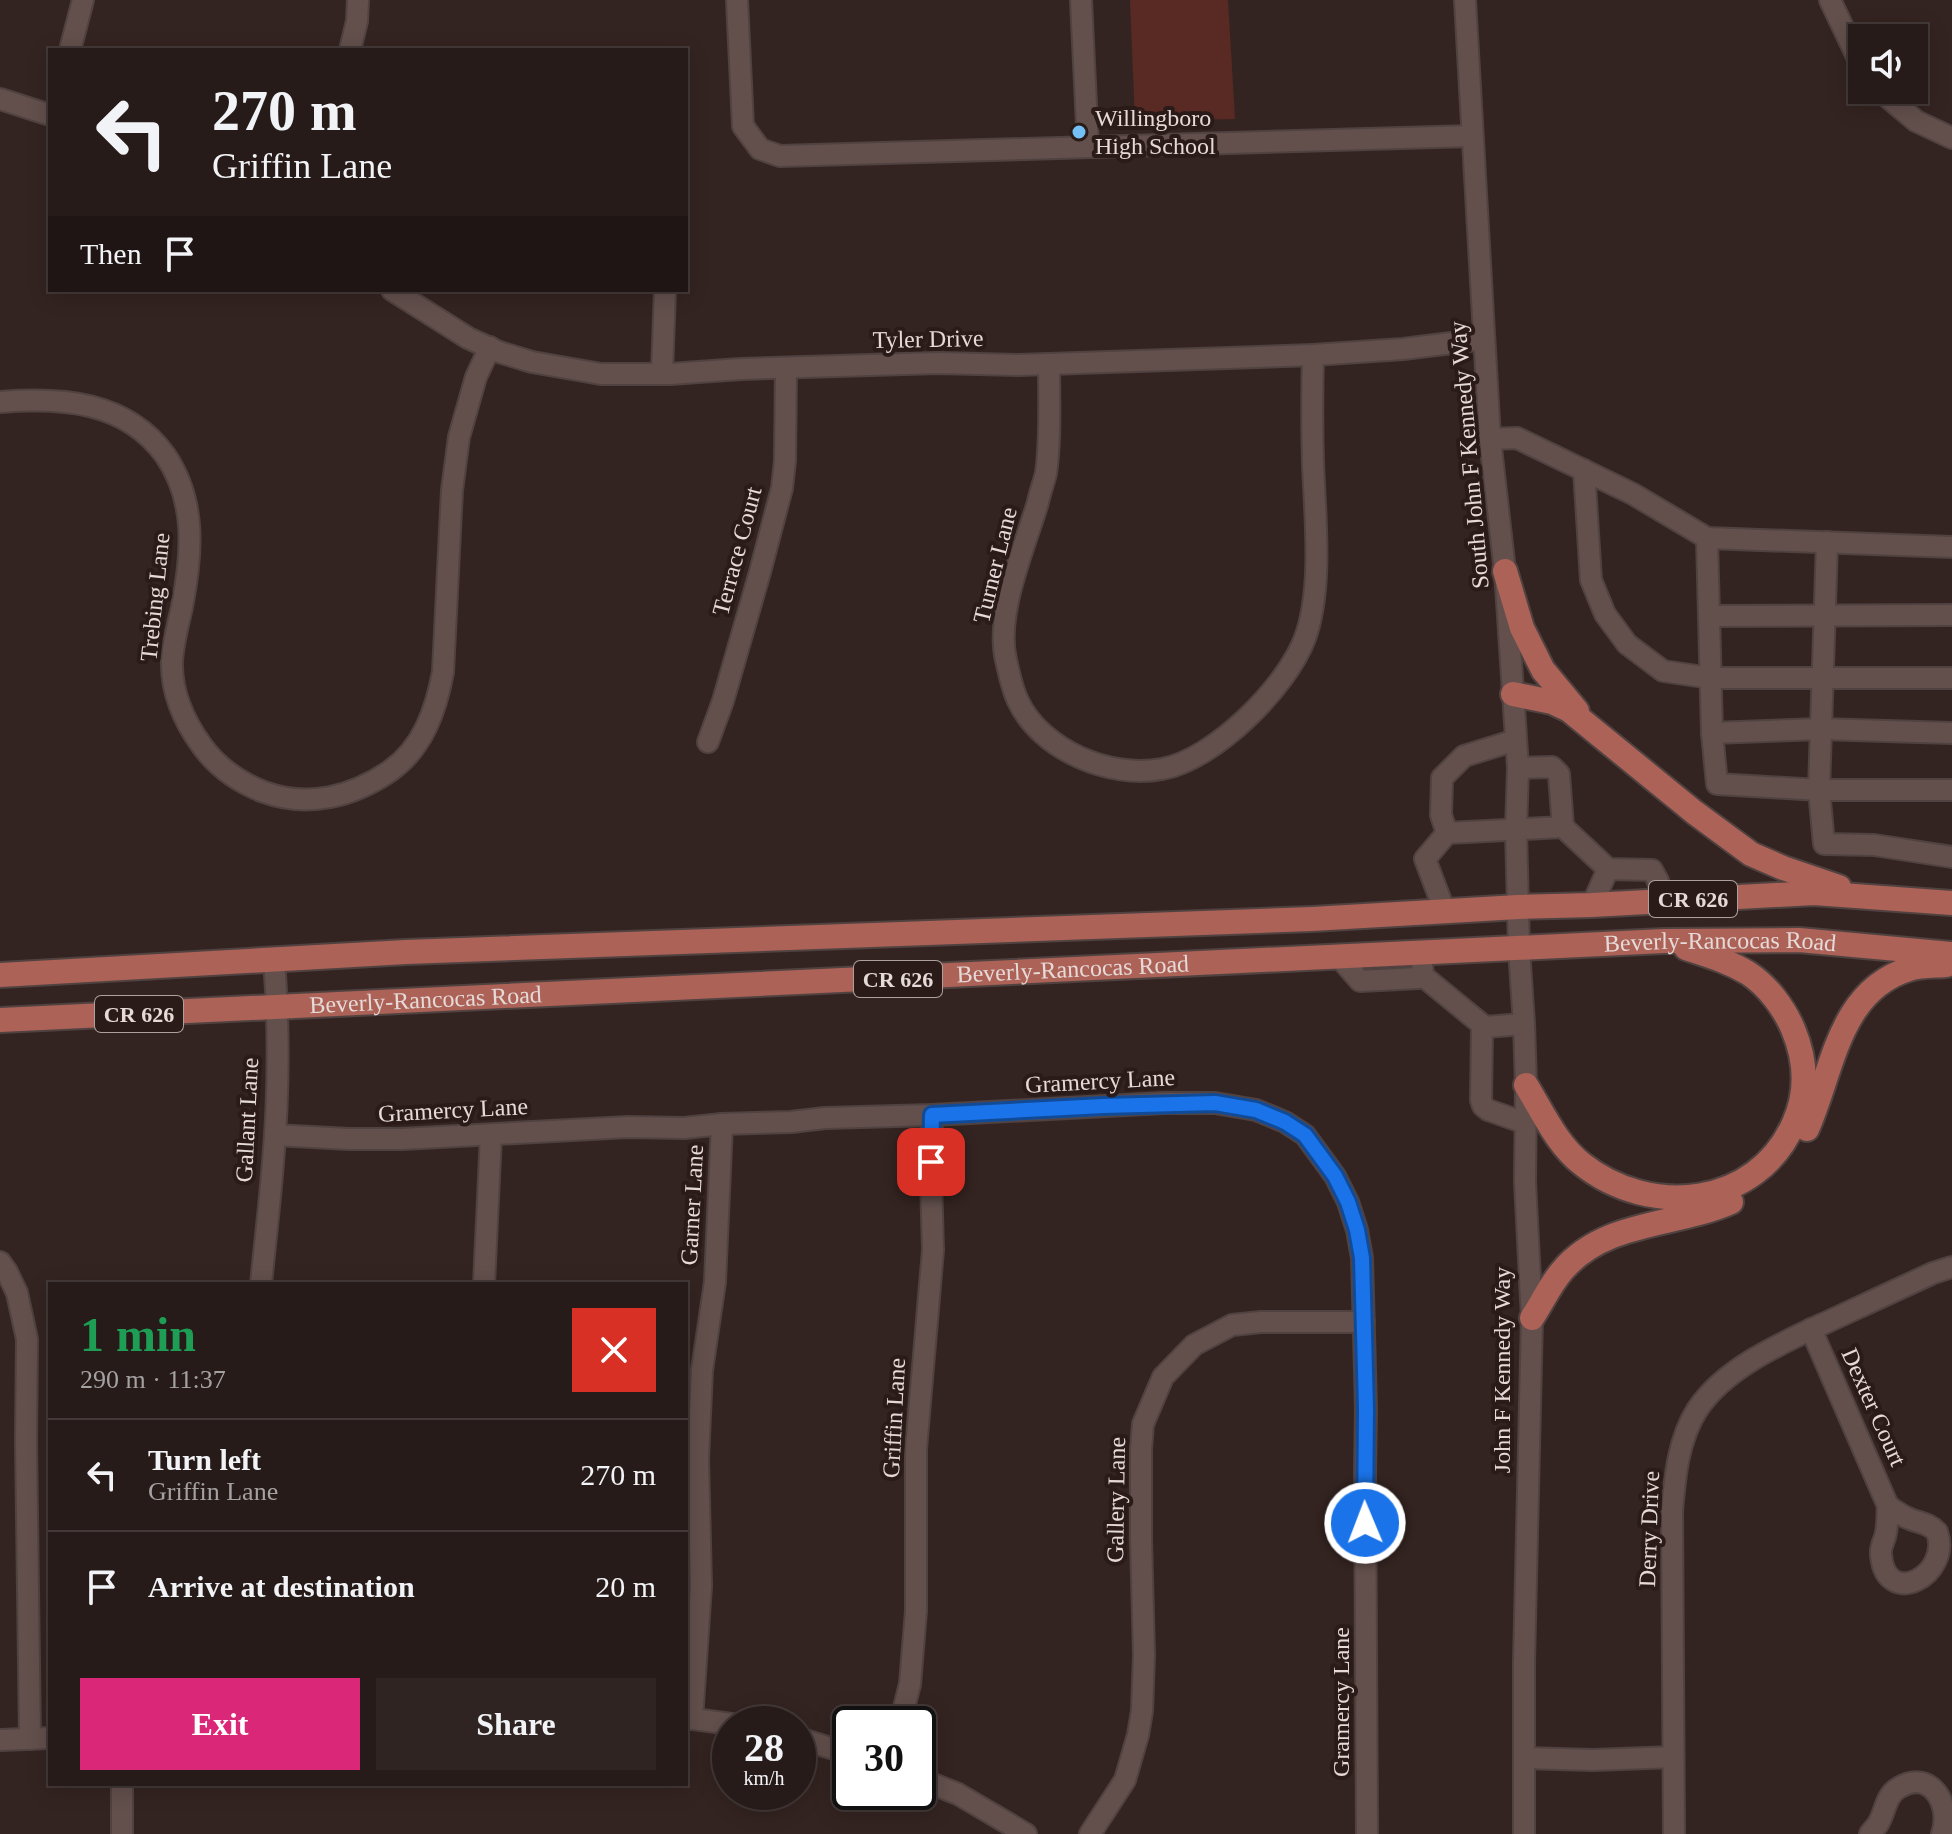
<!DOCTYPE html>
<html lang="en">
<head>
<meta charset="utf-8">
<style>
	:root { --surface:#271b19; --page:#2f2422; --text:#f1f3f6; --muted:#a4a1a2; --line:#433938; --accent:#db2777 }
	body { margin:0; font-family:Georgia,serif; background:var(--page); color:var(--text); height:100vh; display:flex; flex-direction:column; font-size:30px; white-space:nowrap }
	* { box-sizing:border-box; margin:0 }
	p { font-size:26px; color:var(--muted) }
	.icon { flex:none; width:44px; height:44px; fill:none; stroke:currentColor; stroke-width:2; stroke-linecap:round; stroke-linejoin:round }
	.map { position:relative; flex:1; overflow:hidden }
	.side { position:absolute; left:48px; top:1282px; width:640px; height:504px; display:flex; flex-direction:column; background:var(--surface); border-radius:0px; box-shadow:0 4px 20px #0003,0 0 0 2px var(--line) }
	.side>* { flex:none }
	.top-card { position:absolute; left:48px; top:48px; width:640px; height:244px; border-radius:0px; box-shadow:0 4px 20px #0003,0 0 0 2px var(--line); background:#271b19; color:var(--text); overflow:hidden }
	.fabs { position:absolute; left:1848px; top:24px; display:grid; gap:16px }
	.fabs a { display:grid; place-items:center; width:80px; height:80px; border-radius:0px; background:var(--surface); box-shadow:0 4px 20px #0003,0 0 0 2px var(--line); font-size:40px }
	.speed { position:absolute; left:712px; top:1706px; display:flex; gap:16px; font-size:40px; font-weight:700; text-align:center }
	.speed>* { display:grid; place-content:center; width:104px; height:104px; border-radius:50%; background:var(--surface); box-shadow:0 4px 20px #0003,0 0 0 2px var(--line); line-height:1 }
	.speed small { font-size:20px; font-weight:400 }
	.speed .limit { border:4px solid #111; border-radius:12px; background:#fff; color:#111 }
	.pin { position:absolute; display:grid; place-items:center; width:68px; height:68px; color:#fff; margin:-34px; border-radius:16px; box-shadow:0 4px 12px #0006 }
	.me { position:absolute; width:88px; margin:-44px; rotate:359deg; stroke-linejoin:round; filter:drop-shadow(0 0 6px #0008) }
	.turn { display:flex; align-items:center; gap:28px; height:168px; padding:0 32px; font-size:36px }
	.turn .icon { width:104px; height:104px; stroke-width:2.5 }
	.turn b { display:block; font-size:56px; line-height:68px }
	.then { display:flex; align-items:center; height:76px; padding:0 32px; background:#0003; gap:16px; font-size:30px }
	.round { display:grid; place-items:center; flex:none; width:84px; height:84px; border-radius:0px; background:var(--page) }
	.headline { display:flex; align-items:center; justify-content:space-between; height:136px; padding:0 32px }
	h1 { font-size:48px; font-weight:700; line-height:60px; color:#1e9e55 }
	.cta { display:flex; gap:16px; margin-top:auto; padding:16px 32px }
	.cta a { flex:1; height:92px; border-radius:0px; background:var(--accent); color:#fff; font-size:32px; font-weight:700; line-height:92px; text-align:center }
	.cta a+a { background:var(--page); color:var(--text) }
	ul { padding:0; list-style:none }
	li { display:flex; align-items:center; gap:24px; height:112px; padding:0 32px; border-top:2px solid var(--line) }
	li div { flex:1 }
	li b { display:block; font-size:30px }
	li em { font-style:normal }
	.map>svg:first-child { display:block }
</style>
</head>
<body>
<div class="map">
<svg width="1952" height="1834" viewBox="0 0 1952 1834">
	<rect width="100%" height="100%" fill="#342421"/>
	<!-- green -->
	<path fill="#592a23" d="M1130,0H1228L1235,119L1135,121Z"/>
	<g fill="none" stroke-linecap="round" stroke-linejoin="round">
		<defs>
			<g id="minor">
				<path d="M737,0L743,126L760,149L780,156L1472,136"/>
				<path d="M1081,0L1088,147"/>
				<path d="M1465,0L1490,439L1505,571L1518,768L1516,830L1519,949L1524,1024L1526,1085L1525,1182L1532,1318L1524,1663V1834"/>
				<path d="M1830,0L1862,67"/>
				<path d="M70,50L83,0"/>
				<path d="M350,50L357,21L358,0"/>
				<path d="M1879,90L1916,121L1952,138"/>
				<path d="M0,99L50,115"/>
				<path d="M392,290L468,338L499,352L532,362L601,374H670L741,369L938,363L1019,365L1313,355L1403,349L1484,339"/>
				<path d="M1049,364C1049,398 1051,439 1046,473C1044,482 1040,492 1038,502C1025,547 995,613 1006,660C1009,673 1012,689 1018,701C1041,750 1110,779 1162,769C1214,760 1287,687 1305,638C1323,589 1315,516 1313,464C1312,427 1312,392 1313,355"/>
				<path d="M662,373L665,290"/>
				<path d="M0,402C61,397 126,401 165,455C197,501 192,555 182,607C178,625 173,643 172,661C171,692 184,721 202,746C218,768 238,782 264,792C308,808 352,797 390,771C423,748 436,710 443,672L452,490L459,437L476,377L490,347"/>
				<path d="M1490,439L1517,438L1633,494L1707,538L1952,547"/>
				<path d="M1584,470L1591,580L1605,614L1627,644L1663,671L1711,678H1952"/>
				<path d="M1707,538L1712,733L1717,784L1819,790L1824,844L1874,845L1952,857"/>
				<path d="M1827,542L1819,790H1952"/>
				<path d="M1709,616L1952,615"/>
				<path d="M1712,733L1821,729L1952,733"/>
				<path d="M1516,740L1464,756L1442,778L1441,815L1447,833L1563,827L1559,774L1552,767L1518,768"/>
				<path d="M708,742L723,701L760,572L782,488L785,461L786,368"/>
				<path d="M1563,827L1608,869L1652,870L1658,881L1662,900"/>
				<path d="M1592,905L1608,869"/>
				<path d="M1445,912L1425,859L1447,833"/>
				<path d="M1421,954L1423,976L1485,1027"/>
				<path d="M1340,958L1360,981L1418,978L1423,976"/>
				<path d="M1524,1024L1485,1027L1482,1031L1481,1100L1483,1106L1488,1110L1525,1123"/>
				<path d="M275,1135L349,1139H402L628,1127L684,1128L722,1124L791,1122L825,1118L932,1115L1164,1103H1215L1256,1110L1285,1122L1305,1135L1335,1176L1348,1202L1357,1230L1362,1258L1366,1409L1365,1473L1367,1834"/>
				<path d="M0,1262L7,1272L17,1293L27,1339L26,1440L30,1739"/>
				<path d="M261,1284C265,1243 270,1202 273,1162C279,1094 279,1026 274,959"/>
				<path d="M484,1284L491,1135"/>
				<path d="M1811,1329L1888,1506"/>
				<path d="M1888,1506C1895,1511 1902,1516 1910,1519C1920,1523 1929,1523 1937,1532C1952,1575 1886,1610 1881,1555C1880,1548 1883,1543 1885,1537C1888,1527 1887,1516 1888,1506Z"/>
				<path d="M686,1718L731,1724"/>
				<path d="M692,1719L701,1586L698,1459L702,1370L715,1282L722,1124"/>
				<path d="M900,1724L910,1684L916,1611V1449L933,1250L931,1179L932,1115"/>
				<path d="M798,1738L850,1754"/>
				<path d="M0,1740L50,1738"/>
				<path d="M1524,1758L1593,1760L1673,1757"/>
				<path d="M918,1778L958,1794L1026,1834"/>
				<path d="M122,1784V1834"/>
				<path d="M1090,1834L1125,1780L1138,1735L1142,1711L1144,1655L1141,1539V1449L1143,1424L1163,1377L1194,1345L1232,1325L1261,1322H1364"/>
				<path d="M1674,1834L1672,1511C1675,1477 1678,1440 1697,1410C1726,1365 1791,1339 1838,1317C1870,1302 1901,1288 1933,1273L1952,1267"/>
				<path d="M1870,1834C1872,1831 1875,1828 1878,1824C1886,1811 1885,1795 1900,1787C1931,1769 1952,1805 1942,1834"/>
			</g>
			<g id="major">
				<path d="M1505,571L1522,628L1543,670L1577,711"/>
				<path d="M1513,694L1552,702L1569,710L1694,812L1751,854L1783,868L1839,887"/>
				<path d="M0,975L406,952L1312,919L1518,907L1592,905L1814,893L1952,903"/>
				<path id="s1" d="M0,1020L1664,941L1799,940L1952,954"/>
				<path d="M1526,1085C1542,1111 1557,1145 1582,1164C1650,1218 1757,1208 1794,1123C1808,1092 1806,1060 1793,1029C1784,1008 1768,986 1748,973C1728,961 1707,955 1686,948"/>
				<path d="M1807,1129C1833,1071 1838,991 1909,969C1920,965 1934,966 1946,965"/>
				<path d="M1532,1318C1542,1303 1550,1285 1562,1271C1605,1220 1675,1227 1731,1202"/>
			</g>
		</defs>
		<!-- minor casing -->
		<use href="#minor" stroke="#504240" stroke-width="24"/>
		<!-- major casing -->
		<use href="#major" stroke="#504240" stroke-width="28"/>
		<!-- minor -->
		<use href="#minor" stroke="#63504d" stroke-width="20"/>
		<!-- major -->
		<use href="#major" stroke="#ac6257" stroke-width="24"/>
	</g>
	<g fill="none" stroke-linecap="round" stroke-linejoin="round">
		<defs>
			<path id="route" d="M931,1162L932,1115L1103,1106L1215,1103L1256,1110L1285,1122L1305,1135L1335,1176L1348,1202L1357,1230L1362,1258L1366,1409L1365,1523"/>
		</defs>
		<!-- route casing -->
		<use href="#route" stroke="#114b97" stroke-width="20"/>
		<!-- route -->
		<use href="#route" stroke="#1a73e8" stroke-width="14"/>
	</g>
	<!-- markers -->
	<circle fill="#74c0f6" stroke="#2a1b18" stroke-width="3" cx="1079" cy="132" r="8"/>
	<g text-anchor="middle" stroke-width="8" stroke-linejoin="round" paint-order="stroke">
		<!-- shield labels -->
		<g fill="#2a1b18" stroke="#ada19e" stroke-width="2">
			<rect x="1649" y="881" width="88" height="36" rx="6"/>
			<rect x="854" y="961" width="88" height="36" rx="6"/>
			<rect x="95" y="996" width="88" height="36" rx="6"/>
		</g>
		<g font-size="22" font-weight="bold" fill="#e5dad8">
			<text x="1693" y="907">CR 626</text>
			<text x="898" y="987">CR 626</text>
			<text x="139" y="1022">CR 626</text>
		</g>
		<!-- poi labels -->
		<g font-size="24" fill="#e5dad8" stroke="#2a1b18" text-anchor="start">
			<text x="1095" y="126">Willingboro<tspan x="1095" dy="28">High School</tspan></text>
		</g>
		<!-- street labels -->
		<g font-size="24" fill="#e5dad8" stroke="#2a1b18">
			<text transform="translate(928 339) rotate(-1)" y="8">Tyler Drive</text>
			<text transform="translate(1469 455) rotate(-95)" y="8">South John F Kennedy Way</text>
			<text transform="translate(737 551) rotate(-75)" y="8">Terrace Court</text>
			<text transform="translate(995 565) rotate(-76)" y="8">Turner Lane</text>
			<text transform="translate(155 597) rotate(-84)" y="8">Trebing Lane</text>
			<text dy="8" stroke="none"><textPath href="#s1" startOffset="1722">Beverly-Rancocas Road</textPath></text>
			<text dy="8" stroke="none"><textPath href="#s1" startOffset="1074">Beverly-Rancocas Road</textPath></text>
			<text dy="8" stroke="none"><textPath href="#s1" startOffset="426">Beverly-Rancocas Road</textPath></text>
			<text transform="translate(1100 1081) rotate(-3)" y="8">Gramercy Lane</text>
			<text transform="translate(453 1110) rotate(-3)" y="8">Gramercy Lane</text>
			<text transform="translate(247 1120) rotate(-87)" y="8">Gallant Lane</text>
			<text transform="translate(692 1205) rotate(-87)" y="8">Garner Lane</text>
			<text transform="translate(1502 1370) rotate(-90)" y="8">John F Kennedy Way</text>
			<text transform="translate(1874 1407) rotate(66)" y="8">Dexter Court</text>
			<text transform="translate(894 1418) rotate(-87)" y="8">Griffin Lane</text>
			<text transform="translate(1116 1500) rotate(-89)" y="8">Gallery Lane</text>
			<text transform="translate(1649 1529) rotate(-88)" y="8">Derry Drive</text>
			<text transform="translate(1341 1702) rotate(-90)" y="8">Gramercy Lane</text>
		</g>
	</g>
</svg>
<div class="fabs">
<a><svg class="icon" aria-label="sound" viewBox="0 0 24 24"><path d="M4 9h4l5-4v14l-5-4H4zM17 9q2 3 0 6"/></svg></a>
</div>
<div class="speed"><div>28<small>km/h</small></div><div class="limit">30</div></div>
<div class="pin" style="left:931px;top:1162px;background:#d93025"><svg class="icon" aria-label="arrive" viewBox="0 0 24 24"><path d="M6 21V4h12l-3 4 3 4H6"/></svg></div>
<svg class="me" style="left:1365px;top:1523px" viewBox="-20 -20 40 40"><circle r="17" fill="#1a73e8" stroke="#fff" stroke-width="3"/><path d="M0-11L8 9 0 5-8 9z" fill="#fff"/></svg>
<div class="top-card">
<div class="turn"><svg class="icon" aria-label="left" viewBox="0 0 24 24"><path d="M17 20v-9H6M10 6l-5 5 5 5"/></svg><div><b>270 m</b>Griffin Lane</div></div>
<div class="then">Then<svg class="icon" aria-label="arrive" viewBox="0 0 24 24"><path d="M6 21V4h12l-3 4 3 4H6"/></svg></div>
</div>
<section class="side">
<div class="headline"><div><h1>1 min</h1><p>290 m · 11:37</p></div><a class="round" style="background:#d93025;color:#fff"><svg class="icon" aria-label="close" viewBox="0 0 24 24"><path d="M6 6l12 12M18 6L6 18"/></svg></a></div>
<ul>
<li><svg class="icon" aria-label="left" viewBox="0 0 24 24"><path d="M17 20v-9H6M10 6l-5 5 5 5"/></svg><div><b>Turn left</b><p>Griffin Lane</p></div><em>270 m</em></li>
<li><svg class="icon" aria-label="arrive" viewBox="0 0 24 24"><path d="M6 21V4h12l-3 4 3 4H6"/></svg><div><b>Arrive at destination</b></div><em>20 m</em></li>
</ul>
<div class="cta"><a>Exit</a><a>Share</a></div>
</section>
</div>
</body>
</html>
